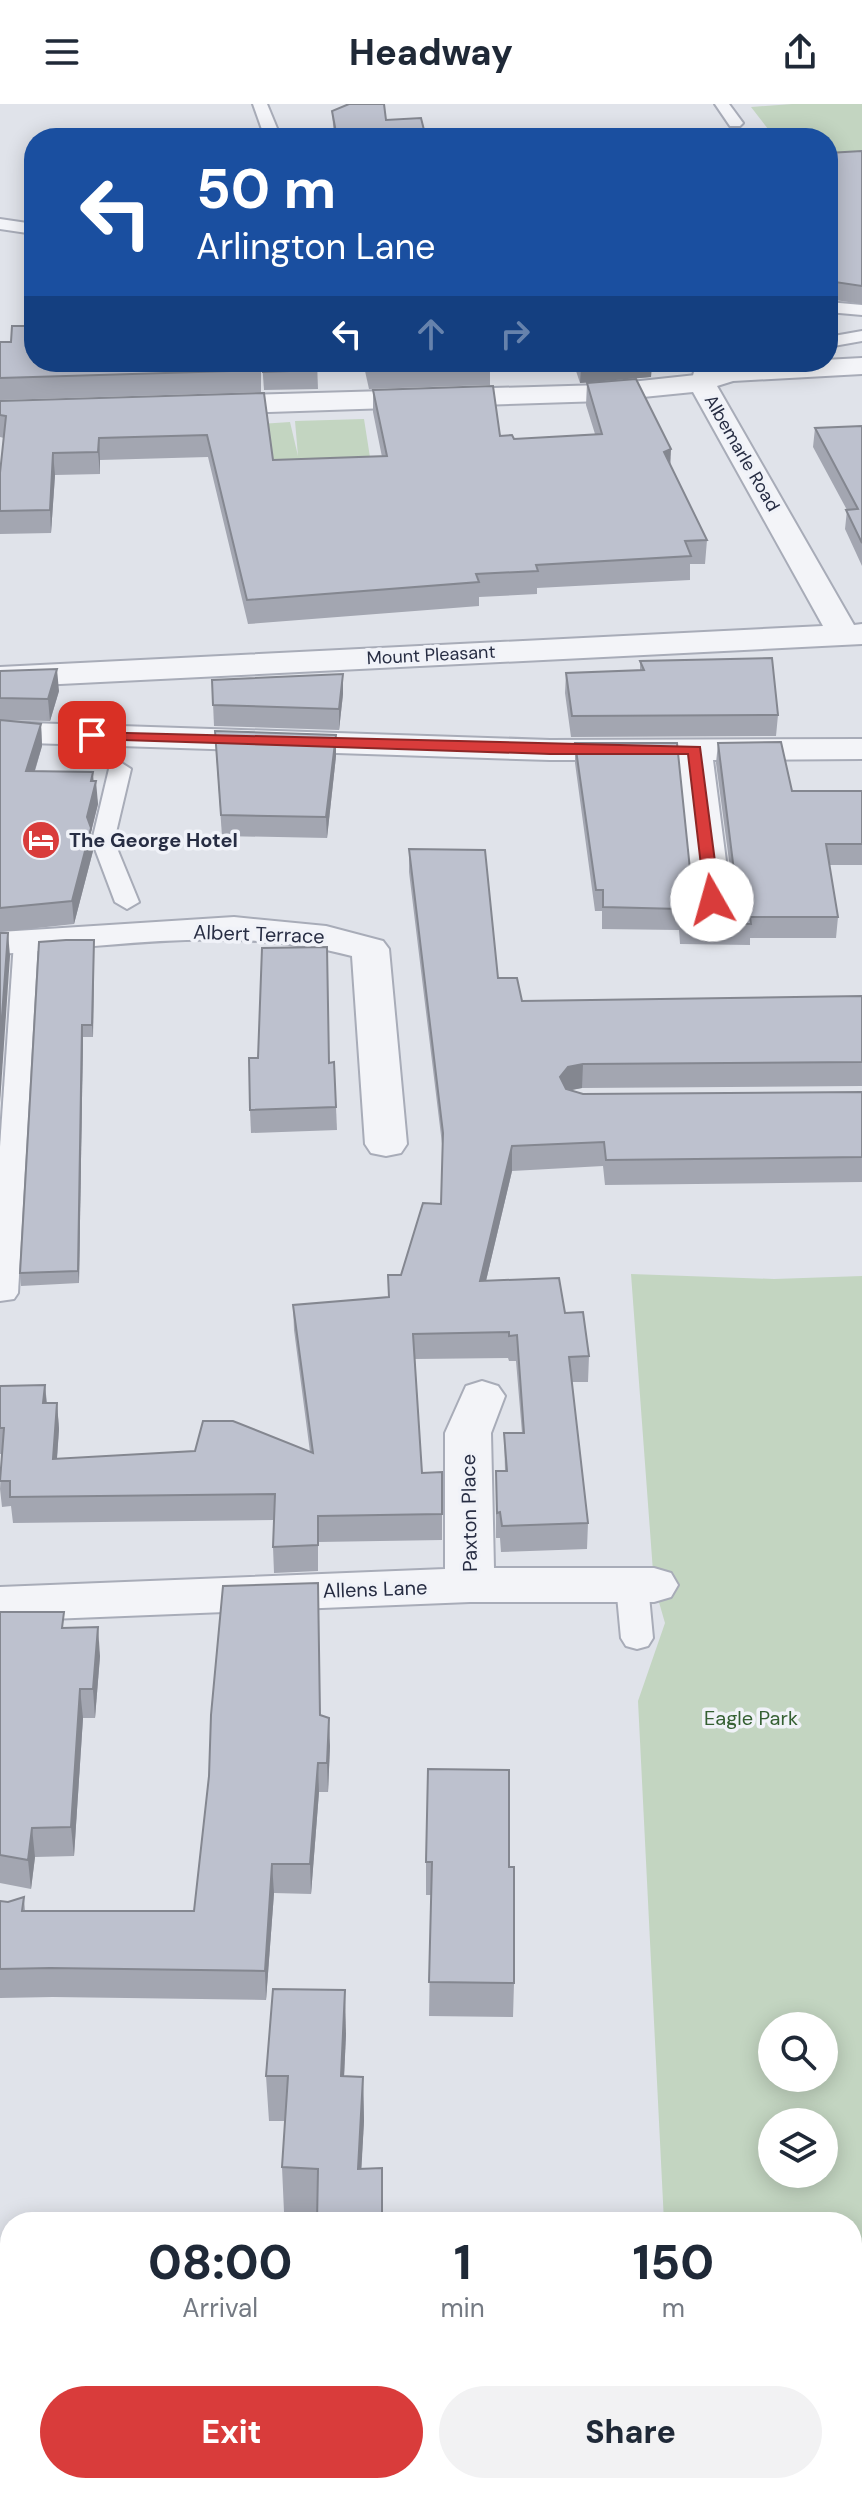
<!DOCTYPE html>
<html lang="en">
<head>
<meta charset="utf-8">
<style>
	:root { --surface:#fff; --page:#f2f2f3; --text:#1f2937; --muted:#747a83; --accent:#d93c3b }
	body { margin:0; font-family:"DM Sans",sans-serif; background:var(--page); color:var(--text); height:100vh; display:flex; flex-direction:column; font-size:30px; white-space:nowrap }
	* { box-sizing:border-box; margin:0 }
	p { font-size:26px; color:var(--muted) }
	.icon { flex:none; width:44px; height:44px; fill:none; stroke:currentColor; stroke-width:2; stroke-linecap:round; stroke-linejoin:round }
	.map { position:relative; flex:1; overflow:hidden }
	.side { position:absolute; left:0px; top:2108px; width:862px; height:282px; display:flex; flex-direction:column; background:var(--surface); border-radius:32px 32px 0 0; box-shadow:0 4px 20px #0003 }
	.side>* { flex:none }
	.top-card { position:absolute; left:24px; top:24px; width:814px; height:244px; border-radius:32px; box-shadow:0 4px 20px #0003; background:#1a4fa0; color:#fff; overflow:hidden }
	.buttons { position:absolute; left:758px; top:1908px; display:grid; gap:16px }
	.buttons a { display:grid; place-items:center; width:80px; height:80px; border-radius:50%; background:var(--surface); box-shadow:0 4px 20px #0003; font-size:40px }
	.pin { position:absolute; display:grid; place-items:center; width:68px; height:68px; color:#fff; margin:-34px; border-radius:16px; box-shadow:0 4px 12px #0006 }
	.me { position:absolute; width:88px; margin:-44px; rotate:353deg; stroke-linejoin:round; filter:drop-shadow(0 0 6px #0008) }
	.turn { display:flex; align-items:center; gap:28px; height:168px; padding:0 40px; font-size:36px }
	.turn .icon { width:104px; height:104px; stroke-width:2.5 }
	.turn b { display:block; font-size:56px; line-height:68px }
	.lanes { display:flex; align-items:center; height:76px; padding:0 40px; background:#0003; justify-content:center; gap:40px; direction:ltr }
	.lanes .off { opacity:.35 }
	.eta { display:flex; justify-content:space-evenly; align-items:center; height:136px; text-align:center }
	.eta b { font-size:48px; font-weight:800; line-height:56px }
	.primary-button { display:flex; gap:16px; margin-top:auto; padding:16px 40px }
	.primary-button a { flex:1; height:92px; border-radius:48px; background:var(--accent); color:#fff; font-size:32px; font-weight:800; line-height:92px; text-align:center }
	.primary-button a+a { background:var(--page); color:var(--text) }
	header { display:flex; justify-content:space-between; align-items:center; height:104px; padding:0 40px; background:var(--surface); font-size:36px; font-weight:800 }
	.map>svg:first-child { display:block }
</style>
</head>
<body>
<header><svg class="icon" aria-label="menu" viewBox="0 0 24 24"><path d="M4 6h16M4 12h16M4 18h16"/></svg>Headway<svg class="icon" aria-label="share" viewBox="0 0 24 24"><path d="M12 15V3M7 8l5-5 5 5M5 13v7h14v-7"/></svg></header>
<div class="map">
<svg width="862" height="2389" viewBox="0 0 862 2389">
	<rect width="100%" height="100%" fill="#e0e3ea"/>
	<!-- green -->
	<g fill="#c3d5c1" fill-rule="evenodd">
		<path d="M792,0H862V61L828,63V34H775L751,3Z"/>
		<path d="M364,315L372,366L266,356L260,320L290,318L298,352L295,317Z"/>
		<path d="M631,1170L774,1175L862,1172V2296H852V2118H664L638,1597L665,1519L654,1481ZM772,1922H824V1974H772ZM772,2018H824V2070H772Z"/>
	</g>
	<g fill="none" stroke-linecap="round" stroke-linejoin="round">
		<defs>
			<g id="service">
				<path d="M253,0H267L281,34H265Z"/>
				<path d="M715,0H729L743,19L740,22H730Z"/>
				<path d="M0,115L34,120V130L0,125Z"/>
				<path d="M828,198L862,201V211L828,208Z"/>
				<path d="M862,227V237L828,243V233Z"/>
				<path d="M692,258H710L713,264L706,283H694L691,279L695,264Z"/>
				<path d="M120,658L131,665L114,737L139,798L127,805L115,798L92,737L109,665Z"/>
				<path d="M26,831L38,838L18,1189L14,1195L0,1197V1043L14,838Z"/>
				<path d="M632,1470L643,1473L648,1481L653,1534L648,1542L637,1545L626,1542L621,1534L616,1481L621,1473Z"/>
			</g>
			<g id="minor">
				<path d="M862,254V270L733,277L717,282L854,521L862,520V540L0,583V563L823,522L693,288L603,297L206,310L196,307L192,301L196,295L206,292L603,281L696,271L730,261Z"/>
				<path d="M0,618L550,636L862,635V655L713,656L731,796L725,804L712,807L699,804L693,796L679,656H550L0,638Z"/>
				<path d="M234,813L326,822L383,837L389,845L407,1040L401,1049L386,1052L371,1049L365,1040L352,852C237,821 117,842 0,850V828Z"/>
				<path d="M482,1277L498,1282L505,1292L491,1329L494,1464H654L671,1469L678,1481L671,1493L654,1498H470L0,1517V1483L445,1465V1329L466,1282Z"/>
				<rect x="0" y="2323" width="10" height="58"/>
				<rect x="525" y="2380" width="64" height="9"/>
			</g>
		</defs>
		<!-- service casing -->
		<use href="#service" stroke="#a8acb8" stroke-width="4"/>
		<!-- minor casing -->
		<use href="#minor" stroke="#a8acb8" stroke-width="4"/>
		<!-- service -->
		<use href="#service" fill="#f3f4f8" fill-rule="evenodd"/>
		<!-- minor -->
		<use href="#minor" fill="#f3f4f8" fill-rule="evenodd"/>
	</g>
	<!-- wall -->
	<g fill="#a3a6b1">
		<path d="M332,7L386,16L426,34H334Z"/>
		<path d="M862,47V200L828,195V49Z"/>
		<path d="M0,238L261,266V288L0,296Z"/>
		<path d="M262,258H317L318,285L264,286Z"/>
		<path d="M363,258H490V281L369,285Z"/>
		<path d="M573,258H652L651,273L580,279Z"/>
		<path d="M587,279L671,362L707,436L705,460H690V476L537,484V490L479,493V502L248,520L208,353L100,356V370L55,371L51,429L0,430V369L4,334L0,333V297L264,289L273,356L382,353L373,308V286L500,332L514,335L595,330L586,301Z"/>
		<path d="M862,322V462L845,425L847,406L813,343L815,324Z"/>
		<path d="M640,557L778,611L776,632L571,633L565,589L566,569L640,566Z"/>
		<path d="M0,567L59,587L50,617L0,616Z"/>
		<path d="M343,570V590L339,626L214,622L212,576Z"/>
		<path d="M0,616L41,620L42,642L35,667L94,677L98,700L91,728L93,747L74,820L0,828Z"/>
		<path d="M575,639L700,786L713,789L727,786L732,779L716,659L718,639L792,687H862V761H829L838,813L836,834H750V841L680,840L679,826L602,825V807H595L575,659Z"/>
		<path d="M216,648L336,652L327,734L222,732Z"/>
		<path d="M409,745L498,874L522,897L862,892V982L582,984L570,986L583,990L862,988V1078L605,1081L603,1062L512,1067L486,1177L565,1209L589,1252L588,1278H572L588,1419L587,1445L501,1448L500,1434H496V1367H505L504,1329H522L516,1257H509L508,1254L415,1255L422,1369L442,1368V1436L318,1438V1467L274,1469L273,1443L274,1416L13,1419L11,1402L2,1403L0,1385L2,1350H0V1282L45,1281L47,1299H57L59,1325L57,1355L310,1348L294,1226L293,1201L389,1193L441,1100L443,1048L409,768Z"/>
		<path d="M94,836V848L93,933H83L79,1179L21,1182L20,1169Z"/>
		<path d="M336,1003L337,1026L251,1029L250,1006Z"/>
		<path d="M0,1508L65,1524L100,1552L95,1614H83L74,1752L35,1753L31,1785L0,1779Z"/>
		<path d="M320,1611L330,1642L328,1688H319L311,1790L274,1789L266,1896L53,1893L0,1894V1797L8,1798L24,1793L25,1807H194L209,1672Z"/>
		<path d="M426,1758L509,1763L514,1879L513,1913L429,1912L431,1791H426Z"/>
		<path d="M346,1930L344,1972L363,1973L364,2017L361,2065L317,2110L284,2108L282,2063L285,2017H269L266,1972Z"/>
	</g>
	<!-- shaded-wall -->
	<g fill="#848790">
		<path d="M652,258L651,273L580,279L581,264Z"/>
		<path d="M99,334L100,356V370L98,348Z"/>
		<path d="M671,345L670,368L664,348Z"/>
		<path d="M53,349L55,371L51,429L50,406Z"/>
		<path d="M57,565L59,587L50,617L48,595Z"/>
		<path d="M343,570V590L339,626V605Z"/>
		<path d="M41,620L42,642L28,689L26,667Z"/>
		<path d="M336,631V652L327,734L326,713Z"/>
		<path d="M93,668L94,685L96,677L98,700L91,728L93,747L74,820L72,797Z"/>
		<path d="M8,829L10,852L0,999V940Z"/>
		<path d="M94,836V848L93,933L92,921Z"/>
		<path d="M82,921L83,933L79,1179L78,1167Z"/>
		<path d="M583,960L582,984L567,987L560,973L568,963Z"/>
		<path d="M512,1042V1067L480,1202V1177Z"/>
		<path d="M45,1281L47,1306L43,1299Z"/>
		<path d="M57,1299L59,1325L55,1381L53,1355Z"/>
		<path d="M98,1523L100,1552L95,1614L93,1585Z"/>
		<path d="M80,1585L83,1614L74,1752L71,1723Z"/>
		<path d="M329,1614L330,1642L328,1688L327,1659Z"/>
		<path d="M318,1659L319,1688L311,1790L310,1760Z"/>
		<path d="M32,1724L35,1753L31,1785L28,1756Z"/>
		<path d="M272,1760L274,1789L266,1896L265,1867Z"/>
		<path d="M345,1886L346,1930L342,2017L341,1972Z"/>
		<path d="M363,1973L364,2017L359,2109L358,2065Z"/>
	</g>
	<!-- building -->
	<g fill="#bdc1ce" stroke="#848790" stroke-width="2">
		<path d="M349,0H384L386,16L421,14L426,34H337L332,7Z"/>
		<path d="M862,47V182L828,177V49Z"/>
		<path d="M12,222H34V258H260L261,266L0,274V238H11Z"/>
		<path d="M263,258H317L318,266L263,268Z"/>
		<path d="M367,258H490L491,263L369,267Z"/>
		<path d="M579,258H648L581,264Z"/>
		<path d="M636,275L671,345L664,348L707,436L685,437L691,452L536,461L538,467L476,470L479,478L247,496L207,331L99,334L98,348L53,349L50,406L0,407V369L6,312L0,311V297L264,289L273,356L387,352L373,286L493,282L500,332L512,331L514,335L602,330L587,279Z"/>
		<path d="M862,322V439L846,406L858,405L815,324Z"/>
		<path d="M772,554L778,611L572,612L566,569L644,566L640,557Z"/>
		<path d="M57,565L48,595L0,594V567Z"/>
		<path d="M343,570L339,605L213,601L212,576Z"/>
		<path d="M0,616L41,620L26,667L93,668L91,677H96L87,713L91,724L72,797L0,804Z"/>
		<path d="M215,627L336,631L326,713L221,711Z"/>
		<path d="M781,638L792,687H862V740H826L838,813H750L751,820L681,818L680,805L603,803V786H596L575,639H677L691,775L700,786L713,789L727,786L735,775L718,639Z"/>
		<path d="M409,745L485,746L498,874H517L522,897L862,892V958L583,960L568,963L560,973L566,985L583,990L862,988V1053L606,1056L604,1038L512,1042L480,1177L559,1174L565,1209L583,1208L589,1252L569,1253L588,1419L502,1422L500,1408L497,1409L496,1367H507L504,1329H524L517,1231L509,1232V1228L413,1230L422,1369L442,1368V1410L318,1412V1441L273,1443L275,1390L10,1393V1377H0L4,1324H0V1282L45,1281L43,1299H57L53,1355L195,1347L203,1317H233L313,1349L293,1201L389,1193L388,1171H401L423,1099L441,1100L443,1029Z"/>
		<path d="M0,829H8L0,940Z"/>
		<path d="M66,836H94L92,921H82L78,1167L20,1169L39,838Z"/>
		<path d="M327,843L329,959L334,958L336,1003L250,1006L249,954H258L262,844Z"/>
		<path d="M318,1479L320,1611L329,1614L327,1659H318L310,1760H272L265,1867L50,1864L0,1865V1797L8,1798L24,1793L22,1807H194L209,1672L211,1611L223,1482Z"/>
		<path d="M0,1508H64L62,1524L98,1523L93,1585H80L71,1723L32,1724L28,1756L0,1751Z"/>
		<path d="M428,1665L509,1666V1763H514V1879L429,1878L432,1758H426Z"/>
		<path d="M273,1885L345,1886L341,1972L363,1973L358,2065L382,2064V2118H317L318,2065L282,2063L288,1972H266Z"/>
		<rect x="336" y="2380" width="91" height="9"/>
		<path d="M620,2380H716L717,2389H620Z"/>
	</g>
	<!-- route -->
	<path fill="#d93c3b" stroke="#8d2726" stroke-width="2" d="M87,628L700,643L720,796L712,800L705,796L688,650H550L92,635L85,631Z"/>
	<!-- icons -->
	<defs>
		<symbol id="hotel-disc" viewBox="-11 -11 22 22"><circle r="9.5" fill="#d93c3b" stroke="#f0f2f8"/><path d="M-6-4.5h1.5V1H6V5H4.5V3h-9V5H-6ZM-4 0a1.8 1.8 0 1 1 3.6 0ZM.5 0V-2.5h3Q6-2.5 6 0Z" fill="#fff"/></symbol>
	</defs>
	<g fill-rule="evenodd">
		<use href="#hotel-disc" x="19" y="714" width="44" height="44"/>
	</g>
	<g text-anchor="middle" stroke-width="7" stroke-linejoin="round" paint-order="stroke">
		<!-- far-street labels -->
		<g font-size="18" fill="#272d43" stroke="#f0f2f8">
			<text transform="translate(742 349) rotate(60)" y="6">Albemarle Road</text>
			<text transform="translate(431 551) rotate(-3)" y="6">Mount Pleasant</text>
		</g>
		<!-- poi labels -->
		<g font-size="20" font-weight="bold" fill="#272d43" stroke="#f0f2f8" text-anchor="start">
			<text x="69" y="743">The George Hotel</text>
		</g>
		<!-- street labels -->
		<g font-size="20" fill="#272d43" stroke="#f0f2f8">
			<text transform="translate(259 830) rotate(2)" y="7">Albert Terrace</text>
			<text transform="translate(469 1409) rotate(-91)" y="7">Paxton Place</text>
			<text transform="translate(375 1485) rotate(-2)" y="7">Allens Lane</text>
		</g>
		<!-- park labels -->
		<g font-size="20" fill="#356033" stroke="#f0f2f8">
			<text x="751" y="1621">Eagle Park</text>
		</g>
	</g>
</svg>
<div class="buttons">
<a><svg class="icon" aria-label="search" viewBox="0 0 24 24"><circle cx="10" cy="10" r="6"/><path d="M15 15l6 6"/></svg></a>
<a><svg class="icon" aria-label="layers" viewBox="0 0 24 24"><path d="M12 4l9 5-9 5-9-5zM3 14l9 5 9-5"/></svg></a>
</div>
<div class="pin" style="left:92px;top:631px;background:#d93025"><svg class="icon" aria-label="arrive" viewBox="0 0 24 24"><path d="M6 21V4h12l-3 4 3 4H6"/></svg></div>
<svg class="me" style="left:712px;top:796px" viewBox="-20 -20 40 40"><circle r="19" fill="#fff"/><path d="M0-13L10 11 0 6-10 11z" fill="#d93c3b"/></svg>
<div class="top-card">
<div class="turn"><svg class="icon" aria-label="left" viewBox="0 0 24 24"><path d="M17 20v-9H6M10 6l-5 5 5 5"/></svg><div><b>50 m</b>Arlington Lane</div></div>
<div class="lanes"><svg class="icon" aria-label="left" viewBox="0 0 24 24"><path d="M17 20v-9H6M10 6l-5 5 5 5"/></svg><svg class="icon off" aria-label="ahead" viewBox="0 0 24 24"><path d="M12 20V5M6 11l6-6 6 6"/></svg><svg class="icon off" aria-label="right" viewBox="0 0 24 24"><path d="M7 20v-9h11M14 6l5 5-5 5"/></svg></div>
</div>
<section class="side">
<div class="eta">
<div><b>08:00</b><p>Arrival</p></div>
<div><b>1</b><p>min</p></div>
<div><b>150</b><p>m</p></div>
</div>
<div class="primary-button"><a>Exit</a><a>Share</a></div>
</section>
</div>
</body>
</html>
